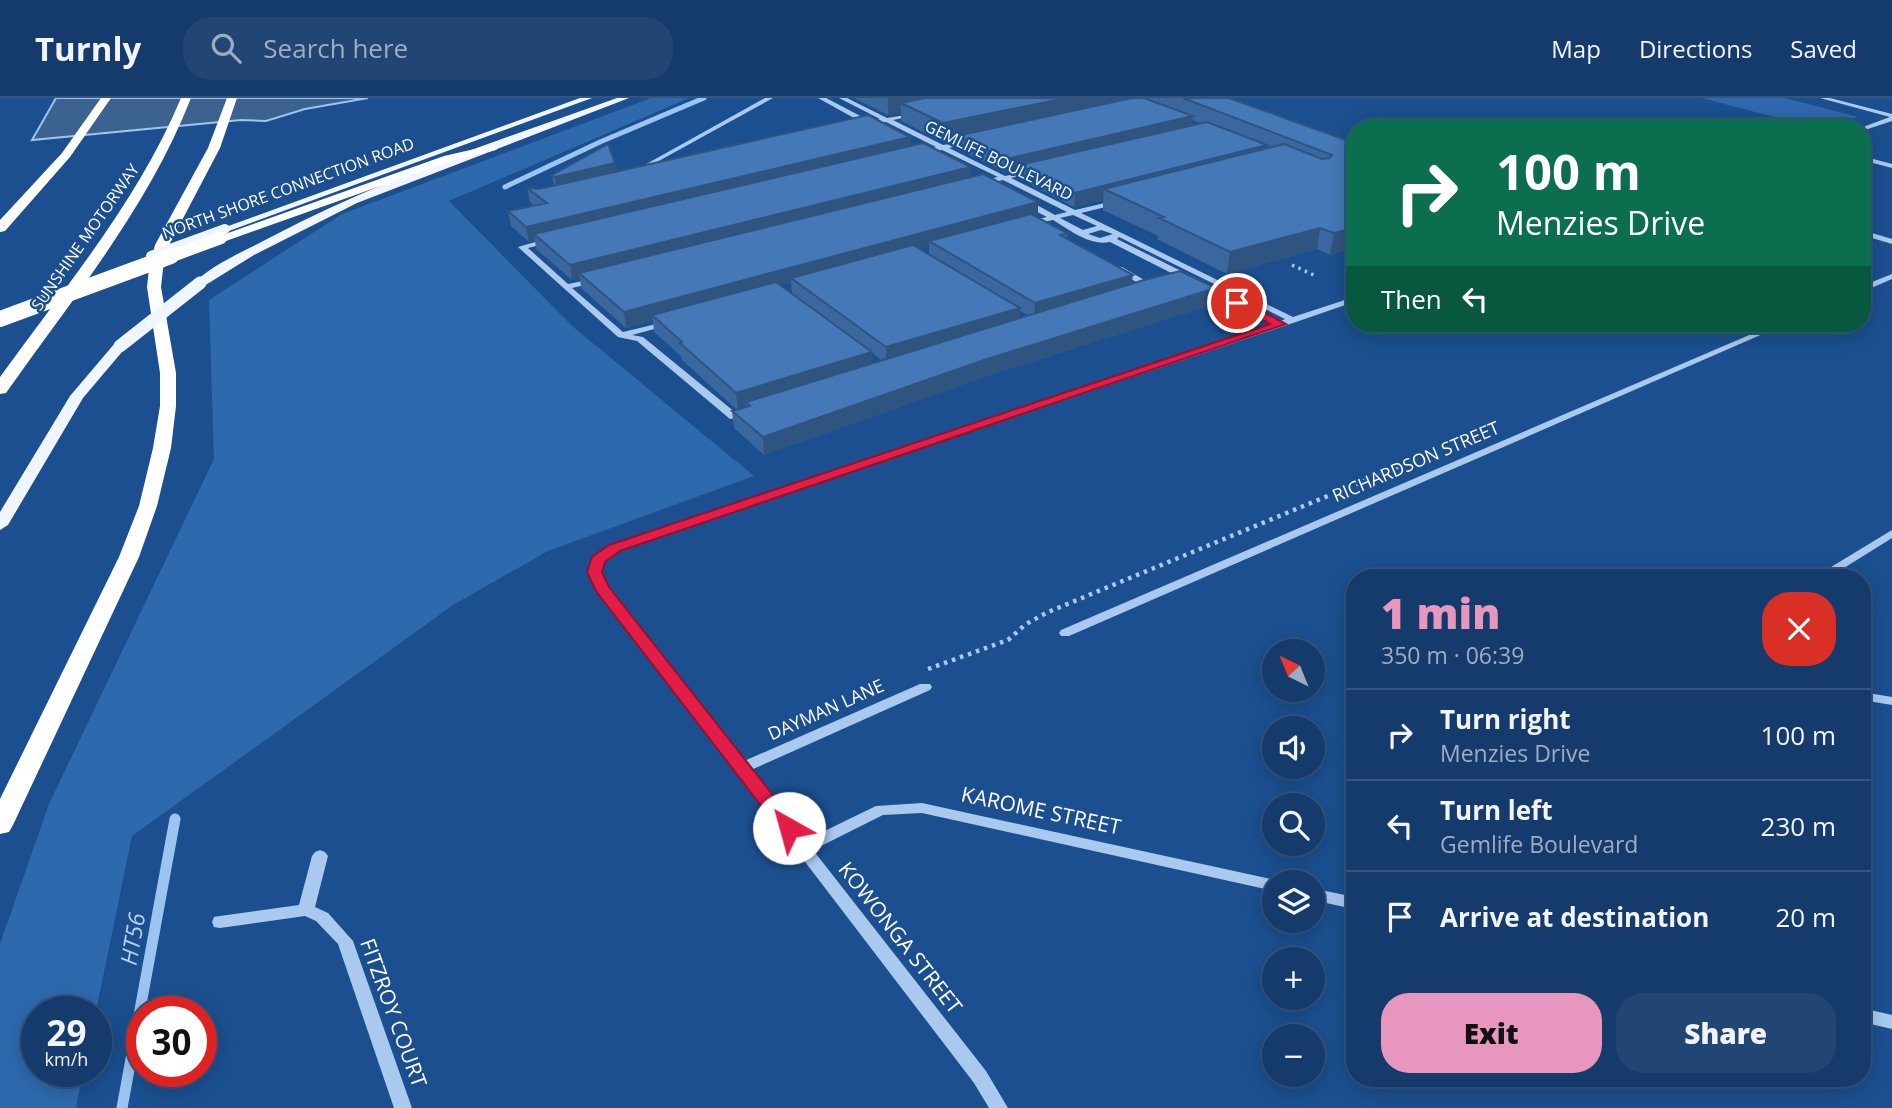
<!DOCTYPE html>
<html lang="en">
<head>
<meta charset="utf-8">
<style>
	:root { --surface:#143b6b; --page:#214673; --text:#f1f3f6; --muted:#9dadc1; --line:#33557e; --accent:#e797bd }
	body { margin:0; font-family:"Open Sans",sans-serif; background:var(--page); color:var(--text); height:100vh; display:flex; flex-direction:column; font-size:26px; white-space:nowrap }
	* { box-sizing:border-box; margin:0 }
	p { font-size:23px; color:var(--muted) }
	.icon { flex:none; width:38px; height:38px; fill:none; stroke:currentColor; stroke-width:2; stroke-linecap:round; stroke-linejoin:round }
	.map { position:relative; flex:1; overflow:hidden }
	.details { position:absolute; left:1346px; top:471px; width:525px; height:518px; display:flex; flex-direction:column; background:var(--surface); border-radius:28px; box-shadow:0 4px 18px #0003,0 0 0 2px var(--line) }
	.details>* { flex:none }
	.top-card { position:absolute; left:1346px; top:21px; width:525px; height:214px; border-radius:28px; box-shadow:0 4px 18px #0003,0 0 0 2px var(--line); background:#0b6e4f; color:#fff; overflow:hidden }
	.needle { width:46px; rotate:317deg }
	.tools { position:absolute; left:1262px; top:541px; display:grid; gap:14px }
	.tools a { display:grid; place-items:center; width:63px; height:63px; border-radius:50%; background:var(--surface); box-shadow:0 4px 18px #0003,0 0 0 2px var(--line); font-size:35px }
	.speed { position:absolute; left:21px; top:898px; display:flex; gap:14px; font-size:35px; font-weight:700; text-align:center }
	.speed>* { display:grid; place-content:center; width:91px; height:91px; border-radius:50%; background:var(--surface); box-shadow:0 4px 18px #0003,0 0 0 2px var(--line); line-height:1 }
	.speed small { font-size:18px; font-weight:400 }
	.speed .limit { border:10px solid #d22; background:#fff; color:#111 }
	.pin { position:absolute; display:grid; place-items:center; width:60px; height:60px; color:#fff; margin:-30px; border:4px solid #fff; border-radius:50%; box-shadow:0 2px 7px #0007 }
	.me { position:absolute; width:77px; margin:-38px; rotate:322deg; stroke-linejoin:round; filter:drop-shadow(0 0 5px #0008) }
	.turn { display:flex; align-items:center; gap:24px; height:147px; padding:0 35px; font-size:32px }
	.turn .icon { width:91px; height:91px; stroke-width:2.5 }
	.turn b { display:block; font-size:49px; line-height:60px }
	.then { display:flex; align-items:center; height:66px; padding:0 35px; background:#0003; gap:14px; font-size:26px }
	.round { display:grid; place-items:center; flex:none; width:74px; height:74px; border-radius:28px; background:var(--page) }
	.headline { display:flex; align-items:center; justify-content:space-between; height:119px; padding:0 35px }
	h1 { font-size:42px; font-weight:800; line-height:52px; color:var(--accent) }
	.action { display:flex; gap:14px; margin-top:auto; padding:14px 35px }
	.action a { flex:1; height:80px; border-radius:28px; background:var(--accent); color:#111; font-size:28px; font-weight:800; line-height:80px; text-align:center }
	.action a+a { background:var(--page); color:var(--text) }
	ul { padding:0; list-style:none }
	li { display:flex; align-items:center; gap:21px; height:91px; padding:0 35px; border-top:2px solid var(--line) }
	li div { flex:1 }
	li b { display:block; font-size:26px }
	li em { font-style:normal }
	header { display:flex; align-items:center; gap:42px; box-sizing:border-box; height:98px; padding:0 35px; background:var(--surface); border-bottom:2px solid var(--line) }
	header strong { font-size:33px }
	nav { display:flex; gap:38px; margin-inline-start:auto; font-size:24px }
	.search { width:490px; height:63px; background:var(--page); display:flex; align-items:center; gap:18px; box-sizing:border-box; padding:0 24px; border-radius:28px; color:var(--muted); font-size:26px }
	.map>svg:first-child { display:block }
</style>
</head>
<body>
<header>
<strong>Turnly</strong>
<div class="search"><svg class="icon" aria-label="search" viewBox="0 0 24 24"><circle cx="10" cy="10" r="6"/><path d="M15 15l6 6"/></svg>Search here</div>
<nav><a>Map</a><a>Directions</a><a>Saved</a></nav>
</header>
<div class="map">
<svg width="1892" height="1010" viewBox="0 0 1892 1010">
	<rect width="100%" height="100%" fill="#1b4f8f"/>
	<!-- green -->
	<g fill="#2e69ad">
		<path d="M651,0H689L449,103L572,228L754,378L548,453L453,507L132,738L96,913L37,914V973H83L76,1010H0V846L49,706L214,361L209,202L342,116Z"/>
		<path d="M1702,0H1785L1858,19L1816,30Z"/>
	</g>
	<!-- water -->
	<path fill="#3c6290" stroke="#9cc4f0" stroke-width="2" d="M56,0H368L305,11L266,23L241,22L32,42Z"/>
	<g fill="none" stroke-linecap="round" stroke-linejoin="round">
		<!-- stream-far1 -->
		<path stroke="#9cc4f0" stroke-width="5" d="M505,89L600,44L704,0"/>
		<!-- stream -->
		<path stroke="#9cc4f0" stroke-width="11" d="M122,1010L175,721"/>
		<!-- path-far2 -->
		<path stroke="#a9c9ee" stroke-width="2.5" stroke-dasharray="2 2.5" stroke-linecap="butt" d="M1348,152L1354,156"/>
		<!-- path-far1 -->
		<g stroke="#a9c9ee" stroke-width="3.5" stroke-dasharray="2.5 4.5" stroke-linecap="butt">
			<path d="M1292,167L1316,178"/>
			<path d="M1396,370L1417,361"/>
		</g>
		<!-- path -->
		<path stroke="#a9c9ee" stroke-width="4.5" stroke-dasharray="3.5 5" stroke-linecap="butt" d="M928,571L1008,542L1026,526L1048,514L1400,368"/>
		<!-- minor -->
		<g fill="#a9c9ee" fill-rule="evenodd">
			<path d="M765,0H773L637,75L632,74Z"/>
			<path d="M818,0H826L870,23L880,21L839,0H847L887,20L918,15V17L893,22L943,47L974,42V44L949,50L1005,78L1035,72V74L1011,80L1075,112L1122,101V105L1081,115L1293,219L1354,199V204L1296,224L619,452L603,464L600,474L608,489L744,663L920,586H930L932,589L930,592L751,672L806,742L876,708L922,705L1280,783L1274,784V793L922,715L883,717L813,752L986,973L1008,1010H989L974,985L598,493L588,474L594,460L611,448L1272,226L1110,144C1089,148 1070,132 1053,122L1025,128V124L1047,119L1020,105V101H1026L1055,117L1067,114L1003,82L976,88V84L998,79L942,52L916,56V54L936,49L886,24L875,26L872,29L863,27V25ZM1073,117L1097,128L1083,132L1060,120ZM1101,132L1113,136L1100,140L1088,136ZM1119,139L1285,221L1281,223L1117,141Z"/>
			<path d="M1820,0H1830L1892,16V23L1862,33V30H1860L1890,19Z"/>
			<path d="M1862,58L1892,66V70L1862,62Z"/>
			<path d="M1862,132L1892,141V146L1862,137Z"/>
			<path d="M549,140L553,142L552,144L528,150L568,186L598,180V184L572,190L623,234L673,222V226L632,237L643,239L736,315L745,313L750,316L749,318L730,321L637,243L618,239L518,149Z"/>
			<path d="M1116,169H1122L1158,190L1151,192L1116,173Z"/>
			<path d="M1892,176V181L1862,194V188Z"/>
			<path d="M1775,226H1786L1069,538H1061L1059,535L1061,532Z"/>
			<path d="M1892,432V440L1828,480H1813Z"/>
			<path d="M1862,594L1892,599V607L1862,602Z"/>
			<path d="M320,752L325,754L328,758L315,809L328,815L353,843L412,1010H394L338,846L316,823L305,818L220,830L214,829L212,824L214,819L220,818L299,807L312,758L315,754Z"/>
			<path d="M1312,790L1354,799V811L1312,802Z"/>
			<path d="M1862,910L1892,917V931L1862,924Z"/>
		</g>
		<!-- major -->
		<g fill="#f0f6ff" fill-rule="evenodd">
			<path d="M580,0H592L229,133L220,131Z"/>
			<path d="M617,0H629L357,105L254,157L204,188L194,185C214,165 247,152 271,139C381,81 500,42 617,0Z"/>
			<path d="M120,244L127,248L83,300L8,427L0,432V414L70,298L115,245Z"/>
		</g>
		<!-- highway -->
		<g fill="#fff" fill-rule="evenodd">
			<path d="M101,0H111L70,59L5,133L0,134V122L62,55Z"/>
			<path d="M181,0H191C149,108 73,200 6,295L0,296V279C65,189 138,103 181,0Z"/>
			<path d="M227,0H237L220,50L169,147L163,171L161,189L176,275V308L171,350L157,408L139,459L13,727L9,734L0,736V701L119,459L139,408L153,350L160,308V275L147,189L149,171L155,147L208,50Z"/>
			<path d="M492,47L498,50L496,52L451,63L226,143L221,144L214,140L444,58Z"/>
		</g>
		<!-- major-bridge-far1 -->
		<path stroke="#f0f6ff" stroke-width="10" d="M151,158L225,131"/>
		<!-- major-bridge -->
		<path stroke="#f0f6ff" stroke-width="13" d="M120,248L200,185"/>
		<!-- highway-bridge-far1 -->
		<path stroke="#fff" stroke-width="12" d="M167,160L221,140"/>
		<!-- highway-bridge -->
		<path stroke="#fff" stroke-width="16" d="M0,221L171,158"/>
	</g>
	<!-- wall -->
	<g fill="#3a679d" fill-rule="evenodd">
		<path d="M854,0H1126L1125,1L1132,0H1229L1354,45V152L1350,151L1330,157L1317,151L1227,176L1157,141L1158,138L1103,112V102L1074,109L1019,81V71L1005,74L957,51V41L943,44L901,23V15L888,17ZM1192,22L1200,25L1192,27Z"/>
		<path d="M911,48L971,69V79L1038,118L1036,119L1067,135V141L1132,186L1216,190L1214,206L987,278L764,357L734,330L732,313L737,312L682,262L681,258L654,234L653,223L626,230L581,190L580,180L572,182L536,151L535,142L529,144L511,128L508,113L534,108L530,104L527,90L539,91L554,88L552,77L615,65L617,74ZM929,148V156L920,150ZM791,185L792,196L781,188ZM1020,213L1028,217L1020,220ZM872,255L881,262L872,265Z"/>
	</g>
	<!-- shaded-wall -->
	<g fill="#305480">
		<path d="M888,0H974L901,5V15L888,17Z"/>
		<path d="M1066,0H1126L1125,5L957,38V41L943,44V25Z"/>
		<path d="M1193,18L1191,31L1019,67V71L1005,74L1006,61Z"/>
		<path d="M910,39L911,52L534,136L535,142L529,144L526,129Z"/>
		<path d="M1267,47L1266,60L1104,91L1103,102L1074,109L1075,95Z"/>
		<path d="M615,65L617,79L557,93L555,79Z"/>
		<path d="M971,69V83L579,175L580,180L572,182L570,167Z"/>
		<path d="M1038,104V118L935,146L929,143V148L796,184L791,180V185L657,222L652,217L653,223L626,230L624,214Z"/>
		<path d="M1354,129L1350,151L1330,157L1334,135Z"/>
		<path d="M1320,130L1317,151L1227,176L1230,154Z"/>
		<path d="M1133,177L1131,192L1034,221L1035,205Z"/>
		<path d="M1216,190L1214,206L987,278L764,357L763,339L987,261Z"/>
		<path d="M1020,210V226L886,266V249Z"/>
		<path d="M872,254V271L746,304V309L738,312L736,295Z"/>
	</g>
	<!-- building -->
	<g fill="#4478b7" stroke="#305480" stroke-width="2">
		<path d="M925,0H1066L943,25L901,5Z"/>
		<path d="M1132,0H1144L1193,18L1006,61L957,38Z"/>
		<path d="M1183,0H1229L1354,45V130L1334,135L1320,130L1230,154L1159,120L1164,119L1104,91L1284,46L1322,61L1330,60L1332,57Z"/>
		<path d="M868,17L910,39L526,129L508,113L547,105L527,90L539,91Z"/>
		<path d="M1207,24L1267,47L1075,95L1019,67Z"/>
		<path d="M923,45L971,69L570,167L534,136Z"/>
		<path d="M608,46L615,65L555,79L552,77Z"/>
		<path d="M983,76L1038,104L624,214L579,175Z"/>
		<path d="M1031,116L1067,135L1060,137L1133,177L1035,205L929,143Z"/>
		<path d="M913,147L1020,210L886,249L791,180Z"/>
		<path d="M1180,173L1216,190L987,261L763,339L732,313L750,308L746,304L1144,182Z"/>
		<path d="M776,184L872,254L736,295L680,245L682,244L652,217Z"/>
	</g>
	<!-- route -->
	<path fill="#e11d48" stroke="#92132f" stroke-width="2" d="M1233,202H1241L1286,226L620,453L605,464L602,474L609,489L795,725L798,730L795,735L789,737L782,735L596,493L587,474L592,459L609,447L1270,226L1233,207Z"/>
	<g text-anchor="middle" stroke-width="5" stroke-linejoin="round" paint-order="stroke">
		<!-- far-street labels -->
		<g font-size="16" fill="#fff" stroke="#1b4f8f">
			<text transform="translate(999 62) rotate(26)" y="6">GEMLIFE BOULEVARD</text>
			<text transform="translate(288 90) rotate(-20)" y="6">NORTH SHORE CONNECTION ROAD</text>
			<text transform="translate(85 139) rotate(-55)" y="6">SUNSHINE MOTORWAY</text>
		</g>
		<!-- street labels -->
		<g font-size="18" fill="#fff" stroke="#1b4f8f">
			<text transform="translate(1416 364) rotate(-23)" y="6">RICHARDSON STREET</text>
			<text transform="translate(826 612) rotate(-24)" y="6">DAYMAN LANE</text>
		</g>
		<!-- near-street labels -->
		<g font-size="21" fill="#fff" stroke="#1b4f8f">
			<text transform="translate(1041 713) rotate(12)" y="7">KAROME STREET</text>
			<text transform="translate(900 840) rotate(52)" y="7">KOWONGA STREET</text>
			<text transform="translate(393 915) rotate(70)" y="7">FITZROY COURT</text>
		</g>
		<!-- near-water labels -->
		<g font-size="23" font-style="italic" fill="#b5d3f5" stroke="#1b4f8f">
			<text transform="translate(133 841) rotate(-80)" y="8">HT56</text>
		</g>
	</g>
</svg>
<div class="tools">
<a><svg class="needle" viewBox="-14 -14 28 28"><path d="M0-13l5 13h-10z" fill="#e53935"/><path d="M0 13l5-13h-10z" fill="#9dadc1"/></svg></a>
<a><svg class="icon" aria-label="sound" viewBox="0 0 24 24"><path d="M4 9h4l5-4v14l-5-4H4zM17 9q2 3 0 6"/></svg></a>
<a><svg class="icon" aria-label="search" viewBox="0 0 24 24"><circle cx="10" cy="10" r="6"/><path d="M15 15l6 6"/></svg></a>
<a><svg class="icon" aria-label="layers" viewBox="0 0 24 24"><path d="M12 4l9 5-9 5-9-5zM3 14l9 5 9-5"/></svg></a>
<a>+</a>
<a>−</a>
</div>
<div class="speed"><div>29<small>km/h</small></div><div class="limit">30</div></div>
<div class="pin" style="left:1237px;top:205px;background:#d93025"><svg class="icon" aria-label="arrive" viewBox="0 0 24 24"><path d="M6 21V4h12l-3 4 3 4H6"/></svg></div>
<svg class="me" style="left:789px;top:730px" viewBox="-20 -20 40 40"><circle r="19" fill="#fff"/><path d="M0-13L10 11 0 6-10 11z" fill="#e11d48"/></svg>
<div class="top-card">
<div class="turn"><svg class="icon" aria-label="right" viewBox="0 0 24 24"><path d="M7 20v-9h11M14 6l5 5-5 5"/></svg><div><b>100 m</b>Menzies Drive</div></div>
<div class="then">Then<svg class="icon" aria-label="left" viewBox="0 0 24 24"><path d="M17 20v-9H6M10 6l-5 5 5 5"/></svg></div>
</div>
<section class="details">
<div class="headline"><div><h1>1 min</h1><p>350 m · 06:39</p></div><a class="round" style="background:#d93025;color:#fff"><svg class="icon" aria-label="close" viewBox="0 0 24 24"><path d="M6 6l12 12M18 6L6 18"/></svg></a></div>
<ul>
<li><svg class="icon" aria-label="right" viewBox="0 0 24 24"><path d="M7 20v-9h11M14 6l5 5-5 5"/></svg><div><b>Turn right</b><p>Menzies Drive</p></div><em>100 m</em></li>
<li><svg class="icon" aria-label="left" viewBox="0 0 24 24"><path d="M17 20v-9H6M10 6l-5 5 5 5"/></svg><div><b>Turn left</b><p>Gemlife Boulevard</p></div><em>230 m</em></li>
<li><svg class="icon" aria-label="arrive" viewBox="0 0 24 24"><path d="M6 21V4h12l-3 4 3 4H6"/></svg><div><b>Arrive at destination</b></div><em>20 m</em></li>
</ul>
<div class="action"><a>Exit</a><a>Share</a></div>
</section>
</div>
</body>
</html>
